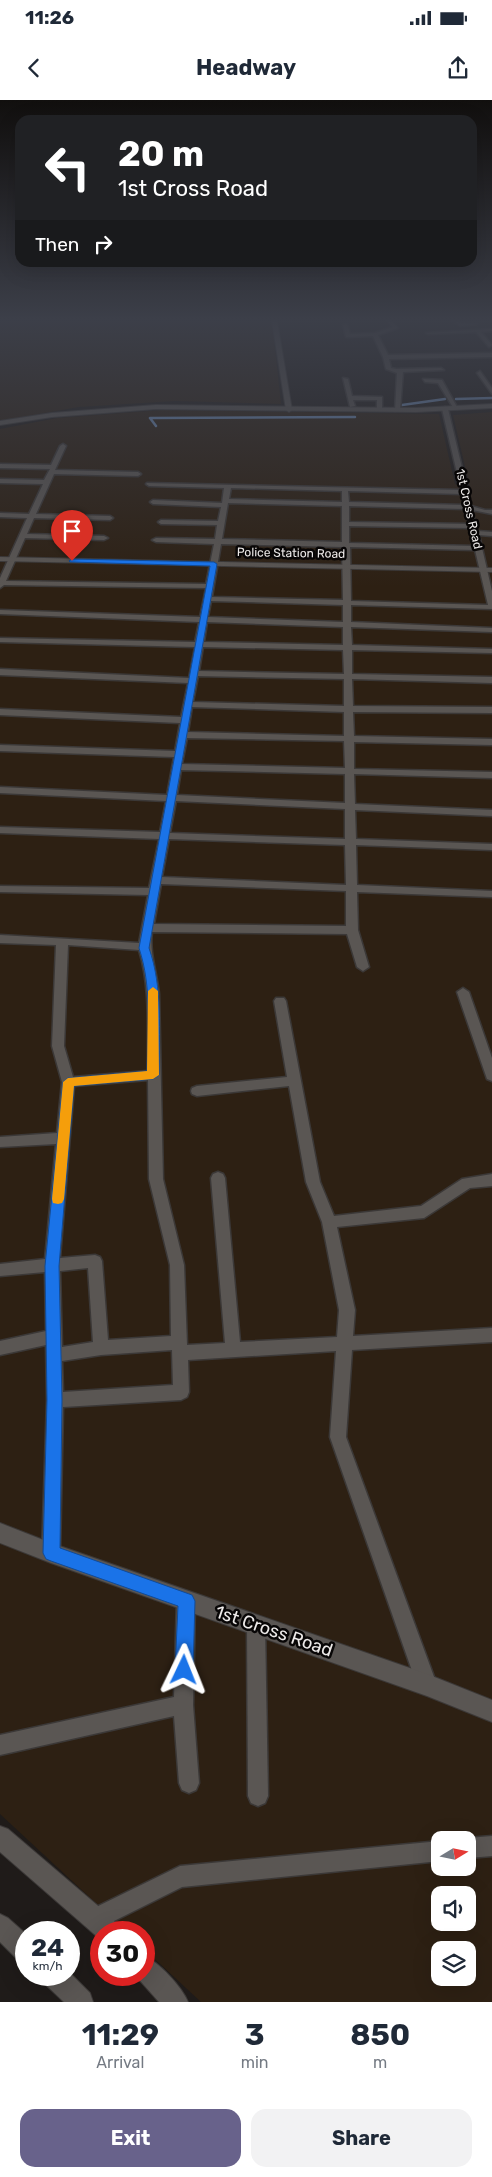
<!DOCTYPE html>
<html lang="en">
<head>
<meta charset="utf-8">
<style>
	:root { --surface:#fff; --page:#f2f2f3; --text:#1f2937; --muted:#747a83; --accent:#68628b }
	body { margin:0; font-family:Rubik,sans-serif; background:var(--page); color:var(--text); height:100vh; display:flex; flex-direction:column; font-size:19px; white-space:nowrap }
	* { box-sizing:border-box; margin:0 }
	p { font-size:16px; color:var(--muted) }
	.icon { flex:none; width:28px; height:28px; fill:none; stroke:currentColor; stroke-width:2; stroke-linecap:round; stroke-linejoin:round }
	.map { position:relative; height:1902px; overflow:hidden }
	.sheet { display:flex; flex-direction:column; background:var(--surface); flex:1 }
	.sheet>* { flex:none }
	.guide { position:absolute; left:15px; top:15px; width:462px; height:152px; border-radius:15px; box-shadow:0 5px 20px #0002; background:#202124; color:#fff; overflow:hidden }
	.needle { width:32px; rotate:80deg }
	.fabs { position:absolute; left:431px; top:1731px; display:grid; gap:10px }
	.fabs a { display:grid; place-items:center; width:45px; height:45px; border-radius:10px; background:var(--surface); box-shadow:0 5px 20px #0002; font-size:25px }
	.speed { position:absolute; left:15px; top:1821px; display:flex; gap:10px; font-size:25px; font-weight:700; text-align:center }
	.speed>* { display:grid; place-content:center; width:65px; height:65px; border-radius:50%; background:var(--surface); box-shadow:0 5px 20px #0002; line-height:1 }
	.speed small { font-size:12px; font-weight:400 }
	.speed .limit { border:8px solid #d22; background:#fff; color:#111 }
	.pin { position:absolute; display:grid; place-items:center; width:42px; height:42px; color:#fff; margin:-51px -21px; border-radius:50% 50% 50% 0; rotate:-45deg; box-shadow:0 0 5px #0007 }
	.pin .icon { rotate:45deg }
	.me { position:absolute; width:55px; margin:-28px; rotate:2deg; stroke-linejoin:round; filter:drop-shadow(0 0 4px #0008) }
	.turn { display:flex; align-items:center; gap:18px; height:105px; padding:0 20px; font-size:22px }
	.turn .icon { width:65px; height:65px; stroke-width:2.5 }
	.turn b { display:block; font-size:35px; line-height:42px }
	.then { display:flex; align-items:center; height:48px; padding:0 20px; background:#0003; gap:10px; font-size:19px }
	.eta { display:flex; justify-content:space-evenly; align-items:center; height:85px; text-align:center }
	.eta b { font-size:30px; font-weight:700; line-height:35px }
	.action { display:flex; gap:10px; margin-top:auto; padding:10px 20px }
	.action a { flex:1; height:58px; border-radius:15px; background:var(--accent); color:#fff; font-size:20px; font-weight:700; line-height:58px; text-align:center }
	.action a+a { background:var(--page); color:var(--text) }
	.status { display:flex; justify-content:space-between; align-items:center; height:35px; padding:0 25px; background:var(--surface); direction:ltr }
	.status svg { height:14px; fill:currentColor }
	header { display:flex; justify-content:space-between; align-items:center; height:65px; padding:0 20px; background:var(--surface); font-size:22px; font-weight:700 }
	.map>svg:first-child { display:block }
</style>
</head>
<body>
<div class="status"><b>11:26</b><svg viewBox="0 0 49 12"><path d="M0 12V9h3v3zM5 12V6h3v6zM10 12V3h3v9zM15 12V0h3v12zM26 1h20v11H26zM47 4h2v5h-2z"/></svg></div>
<header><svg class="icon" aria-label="back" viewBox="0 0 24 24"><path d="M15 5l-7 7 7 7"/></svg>Headway<svg class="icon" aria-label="share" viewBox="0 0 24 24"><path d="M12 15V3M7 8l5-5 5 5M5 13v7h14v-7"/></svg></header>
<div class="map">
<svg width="492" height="1902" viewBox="0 0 492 1902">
	<rect width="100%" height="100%" fill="#1f1b19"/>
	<!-- industrial -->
	<g fill="#2d2013" fill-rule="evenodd">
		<path d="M0,221H272L281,304L175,301L79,307L0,321Z"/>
		<path d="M162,310L439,314L455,384L471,392L453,315L492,312V1902H201L144,1849V1832H127L0,1714V329L57,318ZM440,1740H468V1768H440ZM440,1795H468V1822H440ZM440,1850H468V1878H440Z"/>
	</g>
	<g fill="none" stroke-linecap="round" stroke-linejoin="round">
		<!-- stream -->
		<g stroke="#6e8ebb" stroke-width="2.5">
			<path d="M456,299L492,298"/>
			<path d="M402,305L445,299"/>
			<path d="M156,326L150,318L355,317"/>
		</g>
		<defs>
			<g id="minor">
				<path d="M387,221H391L398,228L378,235L388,255L492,253V257L389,259L391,268L396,269L441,268L444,270L403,272L400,310L395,311L397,273L386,269L383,257L373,236L346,237L343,225L347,224L350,234L375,233L393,227Z"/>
				<path d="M453,221L462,223L477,224L461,226Z"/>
				<path d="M492,229V231L481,232L492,245L489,247L476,232L428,234L426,233Z"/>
				<path d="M480,271L492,288V294L477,273Z"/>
				<path d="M343,278L348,279L352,296L382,297V310L377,309V300H353L355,306L350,307Z"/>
				<path d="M423,279L442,280L458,309H454L438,283L425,282Z"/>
				<path d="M445,307L448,309L471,406L485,410H492V414L472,410L477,431L492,432V436L479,435L492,491V509L351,505V522L492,528V532L351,527L352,545L492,549V553L352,550V574L492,577V583L352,579L353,606L492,607V613L353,612L354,636L492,639V645L354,642V669L492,672V678L354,674L355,704L492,710V716L355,710L356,739L492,744V750L356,745L357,785L492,791V797L357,792L358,830L369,867L363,871L357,867L347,834L152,832C149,852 157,873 159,894L163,1079L184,1165L187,1245L225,1243L211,1078L213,1074L218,1072L223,1074L225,1078L240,1242L337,1237L339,1210L322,1122L306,1082L289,986L197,996L192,994L191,991L192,988L197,986L287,977L274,901L276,898H284L286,901L320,1082L334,1116L421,1106L462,1079L492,1074V1086L470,1088L424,1118L337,1127L355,1210L353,1236L492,1228V1242L352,1250L346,1337L437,1585L434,1592L427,1595L420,1592L417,1585L330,1337L336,1251L188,1260L189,1292L187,1297L181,1300L63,1307L60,1453L57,1459L51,1462L45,1459L42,1453L47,1300L46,1245L0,1255V1241L46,1231L45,1172L0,1176V1164L45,1159L56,1044L0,1047V1037L57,1033L62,982L52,946L56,845L0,843V835L139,843L148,795L0,792V786L149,788L159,739L0,733V727L160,732L166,701L0,693V687L167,695L174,657L0,651V645L175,651L180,623L0,615V609L181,617L188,583L0,575V569L189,578L195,547L0,542V538L195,542L199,522L0,514V510L200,517L206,488L4,485L0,488V478L27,418L0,417V413L29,414L43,384L0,383V379L44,380L50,369L0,368V364L51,365L60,346L63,344L66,346L55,370L138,372L141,374L138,376L54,374L36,414L110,416L113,418L110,420L34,418L27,434L104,436L108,438L104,440L25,438L6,481L206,484L214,444L156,442L152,440L156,438L215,439L217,425L161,424L158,422L161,420L218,421L221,407L153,404L150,402L153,400L222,403L224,388L149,386L146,384L147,383L461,390L442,309ZM231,388L342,391V402L229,399ZM348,391L462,394L464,405L349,402ZM228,403L342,406V442L222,439ZM349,406L465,409L469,424L349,422ZM349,426L470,428L474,446L349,443ZM221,444L342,447L343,500L212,497ZM350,447L475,450L488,505L351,501ZM211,501L343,505V522L208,517ZM207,522L343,527V545L204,542ZM203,547L343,550L344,574L199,571ZM198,576L344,579V606L193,602ZM192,607L344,612V636L188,632ZM187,638L344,641L345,668L182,664ZM181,670L345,674V703L177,695ZM176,701L345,709V739L170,733ZM169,739L345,745L346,785L162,777ZM161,784L346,791V826L154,824ZM68,845L139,850C151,889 147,931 148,971L73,977L64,946ZM148,980L149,1079L170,1165L171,1236L108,1240L102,1161L100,1157L95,1155L60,1158L74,986ZM88,1168L93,1242L62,1247L60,1171ZM172,1250L173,1285L63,1292L62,1261L101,1255Z"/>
				<path d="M463,888L469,892L492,958V981L487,979L486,976L457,892Z"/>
				<path d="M186,1492L192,1495L195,1501L193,1605L199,1683L196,1690L189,1693L182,1690L179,1683L174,1616L0,1655V1635L174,1597L177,1501L180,1495Z"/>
				<path d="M256,1516L263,1518L265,1525L268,1696L265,1703L258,1706L251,1703L248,1696L247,1525L249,1518Z"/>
				<path d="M492,1736V1756L468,1758V1740H462L468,1738Z"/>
				<path d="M440,1741V1761L182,1787L96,1830L88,1827L85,1819L88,1811L180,1766Z"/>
			</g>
			<g id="tertiary">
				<path d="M272,221H277L292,310L289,312L286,310Z"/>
				<path d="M0,457L492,468V472L0,461Z"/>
				<path d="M0,1423L51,1443L427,1574L492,1600V1622L427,1596L51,1463L0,1443Z"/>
				<path d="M0,1726L8,1729L104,1811L117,1824L121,1832H101V1840L0,1752Z"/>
				<path d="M0,1814L8,1818L26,1834V1862L17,1859L0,1842Z"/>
				<path d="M144,1856C159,1862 182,1887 188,1902H159L135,1875H144Z"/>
				<path d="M69,1872L90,1893L93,1902H64L45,1884L42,1875H69Z"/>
			</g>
			<path id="secondary" d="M492,304V308L416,312L156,309L52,317L0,325V321L52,313L156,305L416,308Z"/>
		</defs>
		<!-- minor casing -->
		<use href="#minor" stroke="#3b3837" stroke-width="3"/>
		<!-- tertiary casing -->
		<use href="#tertiary" stroke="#3b3837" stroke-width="2"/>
		<!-- secondary casing -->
		<use href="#secondary" stroke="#3b3837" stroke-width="2"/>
		<!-- minor -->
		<use href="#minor" fill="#5a5653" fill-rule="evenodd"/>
		<!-- tertiary -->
		<use href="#tertiary" fill="#5a5653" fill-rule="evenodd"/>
		<!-- secondary -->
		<use href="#secondary" fill="#5a5653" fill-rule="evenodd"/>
	</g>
	<!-- sky -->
	<linearGradient id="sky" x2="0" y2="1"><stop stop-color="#110f0e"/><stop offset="0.45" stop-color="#3c3f49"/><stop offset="1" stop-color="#3c3f49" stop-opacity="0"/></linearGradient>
	<rect width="492" height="487" fill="url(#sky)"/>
	<!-- route -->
	<path fill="#1a73e8" stroke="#114b97" d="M72,459L214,462L217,464L149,848C163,888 159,932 159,975L153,979L74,986L59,1166L62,1300L60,1448L192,1495L195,1501L193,1570L190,1576L184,1579L178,1576L175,1570L178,1506L51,1461L46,1459L43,1453L47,1300L45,1166L63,982L68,978L147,971C148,929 152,887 139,848L210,466L70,462L69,461Z"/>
	<!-- slow -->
	<path fill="#f59e0b" d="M153,887L158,891L159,975L153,979L74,986L64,1099L62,1103L58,1104L53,1103L52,1099L63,982L68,978L147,971L148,891Z"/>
	<g text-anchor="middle" stroke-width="5" stroke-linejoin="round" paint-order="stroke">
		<!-- far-street labels -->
		<g font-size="12" fill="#edeae9" stroke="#080606">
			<text transform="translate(469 409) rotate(77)" y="4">1st Cross Road</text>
			<text transform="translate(291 453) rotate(1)" y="4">Police Station Road</text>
		</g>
		<!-- near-street labels -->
		<g font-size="18" fill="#edeae9" stroke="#080606">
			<text transform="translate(274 1531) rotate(19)" y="6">1st Cross Road</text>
		</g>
	</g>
</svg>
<div class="fabs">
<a><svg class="needle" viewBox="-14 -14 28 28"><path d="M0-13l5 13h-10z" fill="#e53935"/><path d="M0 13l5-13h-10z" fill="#747a83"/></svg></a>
<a><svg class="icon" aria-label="sound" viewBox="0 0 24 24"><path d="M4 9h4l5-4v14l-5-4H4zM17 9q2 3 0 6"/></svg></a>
<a><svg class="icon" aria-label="layers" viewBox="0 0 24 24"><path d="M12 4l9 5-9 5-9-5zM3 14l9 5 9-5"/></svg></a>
</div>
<div class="speed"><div>24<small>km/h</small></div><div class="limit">30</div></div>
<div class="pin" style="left:72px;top:461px;background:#d93025"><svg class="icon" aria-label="arrive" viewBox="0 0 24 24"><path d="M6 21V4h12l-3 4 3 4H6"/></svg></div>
<svg class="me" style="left:184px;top:1570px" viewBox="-20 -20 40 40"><path d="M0-17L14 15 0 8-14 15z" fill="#1a73e8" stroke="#fff" stroke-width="4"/></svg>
<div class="guide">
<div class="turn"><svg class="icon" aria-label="left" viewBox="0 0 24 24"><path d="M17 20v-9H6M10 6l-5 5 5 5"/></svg><div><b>20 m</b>1st Cross Road</div></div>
<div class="then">Then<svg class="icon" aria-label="right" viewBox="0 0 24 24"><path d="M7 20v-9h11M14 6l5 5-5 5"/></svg></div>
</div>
</div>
<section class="sheet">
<div class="eta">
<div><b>11:29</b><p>Arrival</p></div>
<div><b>3</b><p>min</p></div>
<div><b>850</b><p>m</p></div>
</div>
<div class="action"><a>Exit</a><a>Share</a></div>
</section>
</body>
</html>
